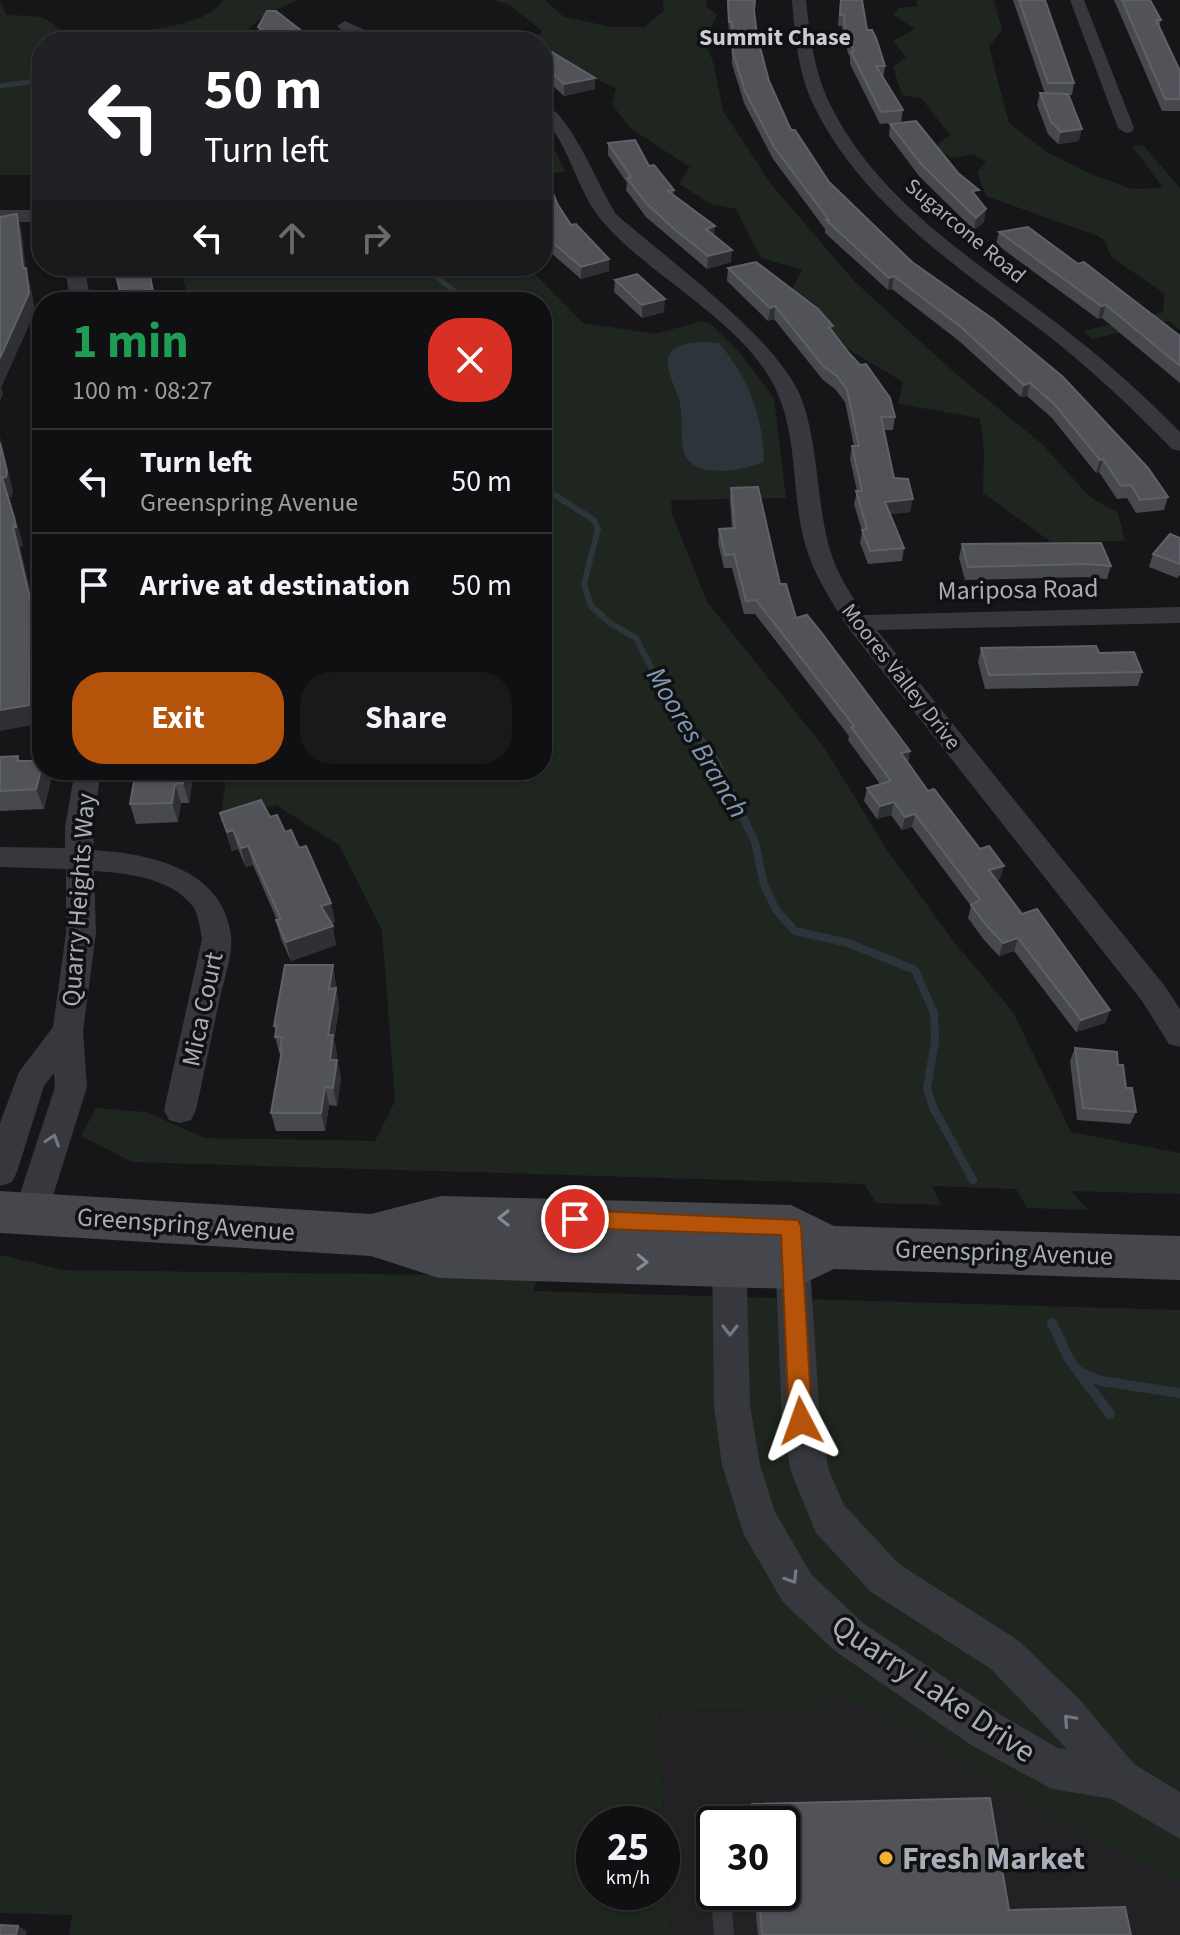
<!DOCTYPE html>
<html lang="en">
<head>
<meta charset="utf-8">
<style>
	:root { --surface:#101012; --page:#19191b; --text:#f1f3f6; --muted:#9c9d9f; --line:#303032; --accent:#b45309 }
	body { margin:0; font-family:"Source Sans 3",sans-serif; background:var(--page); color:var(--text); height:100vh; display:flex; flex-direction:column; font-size:30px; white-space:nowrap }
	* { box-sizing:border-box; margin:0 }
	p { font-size:26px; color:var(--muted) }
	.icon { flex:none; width:44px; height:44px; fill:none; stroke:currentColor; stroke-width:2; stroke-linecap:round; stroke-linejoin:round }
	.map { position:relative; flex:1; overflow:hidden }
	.side { position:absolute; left:32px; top:292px; width:520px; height:488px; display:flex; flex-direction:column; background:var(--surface); border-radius:32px; box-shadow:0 2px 6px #0004,0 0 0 2px var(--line) }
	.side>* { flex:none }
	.banner { position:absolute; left:32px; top:32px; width:520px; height:244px; border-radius:32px; box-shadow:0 2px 6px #0004,0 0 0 2px var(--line); background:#202124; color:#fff; overflow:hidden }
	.speed { position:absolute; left:576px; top:1806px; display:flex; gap:16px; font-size:40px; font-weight:700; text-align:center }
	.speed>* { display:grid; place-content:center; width:104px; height:104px; border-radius:50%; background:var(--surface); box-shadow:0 2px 6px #0004,0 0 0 2px var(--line); line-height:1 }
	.speed small { font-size:20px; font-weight:400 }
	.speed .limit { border:4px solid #111; border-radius:12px; background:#fff; color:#111 }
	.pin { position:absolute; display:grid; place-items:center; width:68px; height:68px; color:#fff; margin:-34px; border:4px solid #fff; border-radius:50%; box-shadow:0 2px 8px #0007 }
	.me { position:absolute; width:88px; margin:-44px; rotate:356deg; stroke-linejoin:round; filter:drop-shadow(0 0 6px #0008) }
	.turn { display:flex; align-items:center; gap:28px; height:168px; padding:0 40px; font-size:36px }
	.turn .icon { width:104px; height:104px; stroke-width:2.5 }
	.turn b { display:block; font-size:56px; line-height:68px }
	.lanes { display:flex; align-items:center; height:76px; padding:0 40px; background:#0003; justify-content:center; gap:40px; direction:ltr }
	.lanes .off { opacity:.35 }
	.round { display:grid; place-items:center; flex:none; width:84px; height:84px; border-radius:32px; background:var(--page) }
	.summary { display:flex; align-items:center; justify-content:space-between; height:136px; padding:0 40px }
	h1 { font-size:48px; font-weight:700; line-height:60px; color:#1e9e55 }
	.button { display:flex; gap:16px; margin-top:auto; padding:16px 40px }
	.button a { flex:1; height:92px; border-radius:32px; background:var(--accent); color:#fff; font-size:32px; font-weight:700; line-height:92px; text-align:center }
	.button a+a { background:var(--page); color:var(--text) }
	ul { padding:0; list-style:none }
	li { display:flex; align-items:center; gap:24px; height:104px; padding:0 40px; border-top:2px solid var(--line) }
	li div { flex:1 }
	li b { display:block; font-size:30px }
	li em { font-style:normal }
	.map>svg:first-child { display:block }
</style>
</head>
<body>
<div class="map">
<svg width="1180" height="1935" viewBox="0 0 1180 1935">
	<rect width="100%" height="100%" fill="#161618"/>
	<!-- built -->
	<path fill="#222225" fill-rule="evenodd" d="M838,1695L918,1737L1016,1798L1180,1882V1935H670L659,1710L810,1711ZM714,1824H782V1892H714Z"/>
	<!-- green -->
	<g fill="#1e261f" fill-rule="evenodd">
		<path d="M0,0L6,15C18,16 32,15 43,18C51,20 56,29 64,30C98,36 205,33 223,0H298L264,15L235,42H42V175H0Z"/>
		<path d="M491,0H545L564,17L613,27H644L664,11L663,0H706L707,7L717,15L705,41L713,62L723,111L771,184L854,281L956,374L1042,444L1090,497L1118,513L1125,541L1051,542L983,493L984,449L980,418L898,404L903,382L848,349L790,293L802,270L761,258L736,209L713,205L679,184L690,167L630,128L612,104L616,88L542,56V42H533L542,31L508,4Z"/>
		<path d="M917,0H994L1002,30L989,47L1009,123L1047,152L1091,174L1132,189L1163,188L1132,146L1143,145L1180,188V330L1169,321L1092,339L1083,331L1163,312L1164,293L1111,257L1105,241L1098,236L986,196L977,172L986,162L973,154L951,158L939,150L938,144L950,135L921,98L902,95L893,67L906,57L893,41L915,29L894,15L898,8L917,6Z"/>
		<path d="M542,123L544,126L565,172L542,174Z"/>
		<path d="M180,266H527L583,323L655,334L702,321L711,324L741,354L774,398L786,498L671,500L672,514L707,602L824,747L887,850L954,942L1013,1012L1071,1132L1180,1153V1194L1071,1191L1088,1210L1027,1208L1016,1189L932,1186L941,1205L876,1203L864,1184L132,1162L81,1136L96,1108L146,1112L205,1138L375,1141L395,1101L382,930L339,845L276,805L220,822L227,770H542V302H189Z"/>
		<path d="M0,1255L64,1270L539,1276L533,1291L1180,1310V1882L1016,1798L918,1737L838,1695L810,1711L659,1710L670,1935H69L72,1915L0,1913ZM594,1824H662V1892H594Z"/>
	</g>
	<!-- water -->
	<path fill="#2c353c" d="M703,342L719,343C748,377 763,416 764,461C746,471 694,480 684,453C680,441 683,418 680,403C677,389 664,370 669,355C674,343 692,343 703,342Z"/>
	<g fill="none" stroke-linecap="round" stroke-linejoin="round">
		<!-- stream-far3 -->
		<g stroke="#2c353c" stroke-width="5">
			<path d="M0,86L42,80"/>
			<path d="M412,266L428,271L469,302"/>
		</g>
		<!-- stream-far2 -->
		<path stroke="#2c353c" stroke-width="6" d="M542,487L594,520L598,529L584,584L591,606L610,623L636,638L662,689L677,709"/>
		<!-- stream-far1 -->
		<path stroke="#2c353c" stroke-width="8" d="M676,707L716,761L755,842L764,885L776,910L795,931L848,943L915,970L934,1013L935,1041L927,1088L933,1107L973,1180"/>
		<!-- stream -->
		<g stroke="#2c353c" stroke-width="10">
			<path d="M1052,1323L1069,1359L1110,1414"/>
			<path d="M1080,1372L1101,1381L1180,1393"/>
		</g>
		<!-- lane -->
		<path fill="#37383d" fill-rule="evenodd" d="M722,1899L729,1902L732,1909L734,1935H714L712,1909L715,1902Z"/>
		<!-- street -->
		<g fill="#37383d" fill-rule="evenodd">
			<path d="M792,0H806C810,37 814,72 831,106C879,203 979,263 1062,327C1103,359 1143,394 1180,432V451L1172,449C1132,408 1091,369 1046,334C961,269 863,206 814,106C798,73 795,37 792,0Z"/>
			<path d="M1070,0H1084L1134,128L1132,132L1126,133L1118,128Z"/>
			<path d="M345,21L384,39L386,42H366L340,29L337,26Z"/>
			<path d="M542,103C570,111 599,189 617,215C667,259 780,340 802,400C819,448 816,501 830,550C837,574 851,595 865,615L1180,607V623L877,630L1164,985L1180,1009V1047L1169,1044L1142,1001L849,629C830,599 811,571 803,536C792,489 797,437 777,392C747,323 652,279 603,222C576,191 571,146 542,117Z"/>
			<rect x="0" y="210" width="42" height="12"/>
			<path d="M64,266H84L91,302H71Z"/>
			<path d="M75,770H101L93,827L94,850C150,854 223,868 231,936C233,956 223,982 219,1002C211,1038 204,1074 196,1110L191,1120L180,1123L169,1120L164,1110L202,939C200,929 199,917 194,908C173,878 127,873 94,871L96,933L83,1031L87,1087L47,1215L42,1225L30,1230L18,1225L13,1215L55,1087L54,1073L44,1086L17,1172L12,1182L0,1186V1123L19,1072L53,1027L66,933V869L0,867V847L65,848V827Z"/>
			<path d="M729,1230L741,1234L746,1245L750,1406L760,1465L775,1512L811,1574L863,1623L1001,1715L1058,1748L1067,1749L991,1669L871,1592L816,1533L791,1472L782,1421L775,1250L780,1239L792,1235L804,1239L809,1250L820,1421L829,1471L844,1505L899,1564L1019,1641L1080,1700L1134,1764L1180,1792V1839L1112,1799L1052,1789L971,1745L835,1651L783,1602L744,1535L722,1465L714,1406L712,1245L717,1234Z"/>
		</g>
		<!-- secondary -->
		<path fill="#45474d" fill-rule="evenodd" d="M0,1191L371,1214L441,1196L791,1205L834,1226L1180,1236V1280L834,1269L792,1289L439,1278L371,1256L0,1233Z"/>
	</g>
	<!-- wall -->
	<g fill="#47494d">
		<path d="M727,0L754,10L757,36L769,81L791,130L829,182L912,262L1168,497L1164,510L1136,513L1127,498L1117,499L1099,472L1096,473L1052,418L1027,396L1021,397L959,341L892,289L888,290L825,233V229L773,159L744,103L732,64L731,33H729Z"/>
		<path d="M840,0L867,30L885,66L883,78L903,110L901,122L880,124L850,64V58L844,42L842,26H838Z"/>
		<path d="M1013,0H1045L1074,83L1072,95H1069L1079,141L1058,144L1048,134L1037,105L1040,93L1045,94Z"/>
		<path d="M1114,0H1150L1161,20L1159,27L1180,71V111H1162Z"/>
		<path d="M258,27L307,35L308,42H265L260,38Z"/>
		<path d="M542,46L595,89L564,96L542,76Z"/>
		<path d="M890,124L977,197L984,222L974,230L919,176L889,136Z"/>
		<path d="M608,143L649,166L674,190L673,195L714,235L731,262L707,269L673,240L646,217L626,190L627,183L608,155Z"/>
		<path d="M558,205L571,225L609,271L581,279L550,252L542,254Z"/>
		<path d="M999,232L1078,264L1180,336V383L1102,318L1098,319L996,244Z"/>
		<path d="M728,268L833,331L895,417L893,430H884L894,478L910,512L890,514L904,548L902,561L868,564L860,543L862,531L854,504L857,491L850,459L852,446H854L845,402L835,389L823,380L774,319L768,321L727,281Z"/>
		<path d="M615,280L664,312L642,318L614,292Z"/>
		<path d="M731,488L796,618L910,751L908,762L928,791L1000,879L996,880L1022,914L1110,1010L1105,1023L1076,1032L1014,951L999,956L984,940L968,918L971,906L912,827L902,830L891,815L877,819L864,801L867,788L880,784L848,740L849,736L755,614H744L732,568H724L718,542L719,529H732L730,501Z"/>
		<path d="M1180,538V575L1177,578L1149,567L1153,554Z"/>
		<path d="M962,544L1111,566L1107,579L1084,577L965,580L959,558Z"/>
		<path d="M981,648L1142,672L1138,686L985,689L978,662Z"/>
		<path d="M18,756L20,761L51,780L44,809L0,811V757Z"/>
		<path d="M194,770L189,803H181L178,822L136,824L130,804Z"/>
		<path d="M220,813L270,817L299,848L331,903L335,922L331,923L336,945L291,961L281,939L276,920H277L253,865L246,867L238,849L232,851Z"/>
		<path d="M333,965L339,1007L334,1040L337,1054L336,1060H337L341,1078L337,1106L329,1105L325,1131H276L271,1113L281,1055H280L275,1037L276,1033L274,1026Z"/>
		<path d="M1075,1048L1118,1065L1126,1088L1136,1112L1130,1124L1077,1120L1070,1061Z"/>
		<path d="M752,1804L1009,1910L1131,1935H758L754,1892H782V1824H749L748,1814Z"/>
	</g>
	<!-- shaded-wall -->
	<g fill="#2f3033">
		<path d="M307,35L308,42H278Z"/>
		<path d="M595,78V89L564,96V84Z"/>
		<path d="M1082,129L1079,141L1058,144L1061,132Z"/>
		<path d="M986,209L984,222L974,230L976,218Z"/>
		<path d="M17,214L22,233L26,271L31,287L35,312L1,388L3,394L0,401V358L23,268Z"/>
		<path d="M715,226L714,239L706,229Z"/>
		<path d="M550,240V252L542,254V241Z"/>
		<path d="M732,250L731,262L707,269L708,256Z"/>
		<path d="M609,259V271L581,279V267Z"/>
		<path d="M894,276L892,289L888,290L889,278Z"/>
		<path d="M665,299L664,312L642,318V305Z"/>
		<path d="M1106,305L1102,318L1098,319L1101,306Z"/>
		<path d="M775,306L774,319L768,321L770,308Z"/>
		<path d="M1030,383L1027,396L1021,397L1024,385Z"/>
		<path d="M0,436L13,491L12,497H9L21,537L23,546L20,547L38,622V724L0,731L2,478Z"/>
		<path d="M1103,459L1099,472L1096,473L1100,460Z"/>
		<path d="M913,499L910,512L883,515L885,502Z"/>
		<path d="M910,751L907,764L901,753Z"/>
		<path d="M42,766V770H47L51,780L44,809L36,789Z"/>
		<path d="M185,770H194L189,803L183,783Z"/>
		<path d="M175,784L181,803L178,822L172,803Z"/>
		<path d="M894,802L891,815L877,819L880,806Z"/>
		<path d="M915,814L912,827L902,830L905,817Z"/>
		<path d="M233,830L238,849L232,851L227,832Z"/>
		<path d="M248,846L253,865L246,867L241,848Z"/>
		<path d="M1004,866L1000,879L985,883L989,870Z"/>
		<path d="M331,903L335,922L325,925L321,906Z"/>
		<path d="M333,926L336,945L291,961L286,942Z"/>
		<path d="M1018,938L1014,951L999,956L1003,943Z"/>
		<path d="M333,965L339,1007L334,1040L337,1054L334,1078L330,1060L328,1035L329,989Z"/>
		<path d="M1110,1010L1105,1023L1076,1032L1081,1020Z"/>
		<path d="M337,1060L341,1078L337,1106L333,1088Z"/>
		<path d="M325,1087L329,1105L325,1131L321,1113Z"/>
		<path d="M18,1926L27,1931L26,1935H16Z"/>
	</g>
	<!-- building -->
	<g fill="#525359" stroke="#5f6168" stroke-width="2">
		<path d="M728,0H755L754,10L757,36L769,81L791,130H795L829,182L912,262L993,319L1063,377L1148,468L1168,497L1140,500L1131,485L1121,486L1103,459L1100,460L1055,405L1030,383L1024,385L962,328L894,276L889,278L826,220H829L774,147L745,91L733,53L732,22H729Z"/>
		<path d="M841,0H862L867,30H872L876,38L885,66H876L903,110L881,112L851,52L854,51L845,30L844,15H840Z"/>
		<path d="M1019,0H1045L1074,83H1048Z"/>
		<path d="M1122,0H1150L1161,20H1156L1180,71V99H1165Z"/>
		<path d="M267,11H276L307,35L278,42L258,27Z"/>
		<path d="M525,36L535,42H521Z"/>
		<path d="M542,46L595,78L564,84L542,64Z"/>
		<path d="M1040,93L1068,94L1082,129L1061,132L1051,122Z"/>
		<path d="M916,121L958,173L979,190L972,191L986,209L976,218L921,164L890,124Z"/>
		<path d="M635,140L649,166L654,165L674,190L668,191L715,226L706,229L732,250L708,256L673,228L647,204L627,178L631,177L608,143Z"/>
		<path d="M542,169L558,205L571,225L576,224L609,259L581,267L550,240L542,241Z"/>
		<path d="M17,214L23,268H26L29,293L0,358V217Z"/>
		<path d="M1028,227L1078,264L1084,262L1180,336V366L1106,305L1101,306L999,232Z"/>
		<path d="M756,262L818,309L833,326L829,327L849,353L860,365L866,364L890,398L895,417H881L894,478L908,479L913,499L885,502L904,548L870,551L862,530L867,529L856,491H862L852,446H859L847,390L837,376L824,367L775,306L770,308L728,268Z"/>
		<path d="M114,266H148L155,302H114L119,301L116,292H120Z"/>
		<path d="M637,274L665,299L642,305L615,280Z"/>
		<path d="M0,443L7,472L6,477L2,478L14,517L16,527H13L31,603L30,705L0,710Z"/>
		<path d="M758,487L780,584H786L796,618L807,615L821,632L910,751L901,753L928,791L934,789L980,849L989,846L1004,866L989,870L1022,914L1037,909L1110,1010L1081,1020L1018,938L1003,943L988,927L971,905L980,900L915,814L905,817L894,802L880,806L867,788L891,781L851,727L854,726L756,600L746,601L734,554L725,555L719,529L735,528L731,488Z"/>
		<path d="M1170,534L1180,538V564L1153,554Z"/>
		<path d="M1101,543L1111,566L1087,564L968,567L962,544Z"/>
		<path d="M1096,646L1099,653L1134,652L1142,672L989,675L981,648Z"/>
		<path d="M18,756L17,761H42V766L36,789L0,791V757Z"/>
		<path d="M136,770H185L183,783L175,784L172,803L130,804Z"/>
		<path d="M261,800L270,817L277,815L285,832L291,830L299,848L306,846L331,903L321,906L333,926L286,942L276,920L281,919L248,846L241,848L233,830L227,832L220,813Z"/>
		<path d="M285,965H333L329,989L336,988L328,1035H333L330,1060H337L333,1088L325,1087L321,1113H271L282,1050H280L282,1037H275L277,1026H274Z"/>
		<path d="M1075,1048L1117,1052L1118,1065H1123L1126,1088H1132L1136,1112L1083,1108Z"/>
		<path d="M990,1798L1009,1910L1125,1907L1131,1935H762L759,1892H782V1824H753L752,1804Z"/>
		<path d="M0,1925L18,1926L16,1935H0Z"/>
	</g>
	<!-- one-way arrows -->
	<defs><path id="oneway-chevron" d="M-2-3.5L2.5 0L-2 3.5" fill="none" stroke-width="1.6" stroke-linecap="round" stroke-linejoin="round" transform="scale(2)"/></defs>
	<g stroke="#757881">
		<use href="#oneway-chevron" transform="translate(53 1140) rotate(-71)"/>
		<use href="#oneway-chevron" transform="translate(730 1330) rotate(90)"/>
		<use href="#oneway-chevron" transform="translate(792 1578) rotate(58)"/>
		<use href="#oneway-chevron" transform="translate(1069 1720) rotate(-132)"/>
	</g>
	<g stroke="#858993">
		<use href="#oneway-chevron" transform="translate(504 1218) rotate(-180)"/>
		<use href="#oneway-chevron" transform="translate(642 1262) rotate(2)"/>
	</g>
	<!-- route -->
	<path fill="#b45309" stroke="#753606" stroke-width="2" d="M575,1210L798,1220L801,1226L812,1421L809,1429L801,1432L793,1429L789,1421L781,1235L575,1228L567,1225L564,1219L567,1212Z"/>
	<!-- markers -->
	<circle fill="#f2b134" stroke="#111113" stroke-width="3" cx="886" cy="1858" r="8"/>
	<g text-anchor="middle" stroke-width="7" stroke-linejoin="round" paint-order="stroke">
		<!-- far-street labels -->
		<g font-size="22" fill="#a8adb8" stroke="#111113">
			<text transform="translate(966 230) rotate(40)" y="8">Sugarcone Road</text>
			<text transform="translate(902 676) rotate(52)" y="8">Moores Valley Drive</text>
		</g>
		<!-- far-neighbourhood labels -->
		<g font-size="24" font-weight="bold" fill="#c9ccd4" stroke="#111113">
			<text x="775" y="45">Summit Chase</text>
		</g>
		<!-- street labels -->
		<g font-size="26" fill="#a8adb8" stroke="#111113">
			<text transform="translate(1018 589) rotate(-1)" y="9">Mariposa Road</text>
			<text transform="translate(78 900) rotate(-86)" y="9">Quarry Heights Way</text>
			<text transform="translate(202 1009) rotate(-78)" y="9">Mica Court</text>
			<text transform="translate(186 1224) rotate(4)" y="9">Greenspring Avenue</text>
			<text transform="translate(1004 1252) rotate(2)" y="9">Greenspring Avenue</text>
		</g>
		<!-- water labels -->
		<g font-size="28" font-style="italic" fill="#7f9bb3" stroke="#111113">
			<text transform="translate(698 742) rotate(59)" y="10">Moores Branch</text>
		</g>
		<!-- near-street labels -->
		<g font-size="32" fill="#a8adb8" stroke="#111113">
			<text transform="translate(934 1688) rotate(34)" y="11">Quarry Lake Drive</text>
		</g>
		<!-- near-poi labels -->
		<g font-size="32" font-weight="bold" fill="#a8adb8" stroke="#111113" text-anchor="start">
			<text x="902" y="1869">Fresh Market</text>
		</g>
	</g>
</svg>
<div class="speed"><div>25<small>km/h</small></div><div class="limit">30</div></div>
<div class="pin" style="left:575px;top:1219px;background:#d93025"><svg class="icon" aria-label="arrive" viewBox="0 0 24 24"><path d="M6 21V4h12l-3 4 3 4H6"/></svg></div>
<svg class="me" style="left:801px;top:1421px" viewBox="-20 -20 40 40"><path d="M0-17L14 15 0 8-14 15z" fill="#b45309" stroke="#fff" stroke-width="4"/></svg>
<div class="banner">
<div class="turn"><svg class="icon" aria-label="left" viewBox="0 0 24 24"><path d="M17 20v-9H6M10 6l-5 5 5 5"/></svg><div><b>50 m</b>Turn left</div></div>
<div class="lanes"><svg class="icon" aria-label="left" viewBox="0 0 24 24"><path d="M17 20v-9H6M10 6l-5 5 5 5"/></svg><svg class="icon off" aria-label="ahead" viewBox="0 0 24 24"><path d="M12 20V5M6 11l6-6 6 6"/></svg><svg class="icon off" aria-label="right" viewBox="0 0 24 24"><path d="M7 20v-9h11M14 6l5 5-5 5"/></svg></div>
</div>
<section class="side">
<div class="summary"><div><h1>1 min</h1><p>100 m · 08:27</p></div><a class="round" style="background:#d93025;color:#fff"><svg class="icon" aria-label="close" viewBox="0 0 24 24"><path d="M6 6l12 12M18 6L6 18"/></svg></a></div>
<ul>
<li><svg class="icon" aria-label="left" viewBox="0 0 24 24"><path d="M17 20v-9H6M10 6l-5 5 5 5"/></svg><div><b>Turn left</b><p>Greenspring Avenue</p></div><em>50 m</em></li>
<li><svg class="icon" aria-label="arrive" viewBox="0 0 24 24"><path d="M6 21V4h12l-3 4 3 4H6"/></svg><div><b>Arrive at destination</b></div><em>50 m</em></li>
</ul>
<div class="button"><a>Exit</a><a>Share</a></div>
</section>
</div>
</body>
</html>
